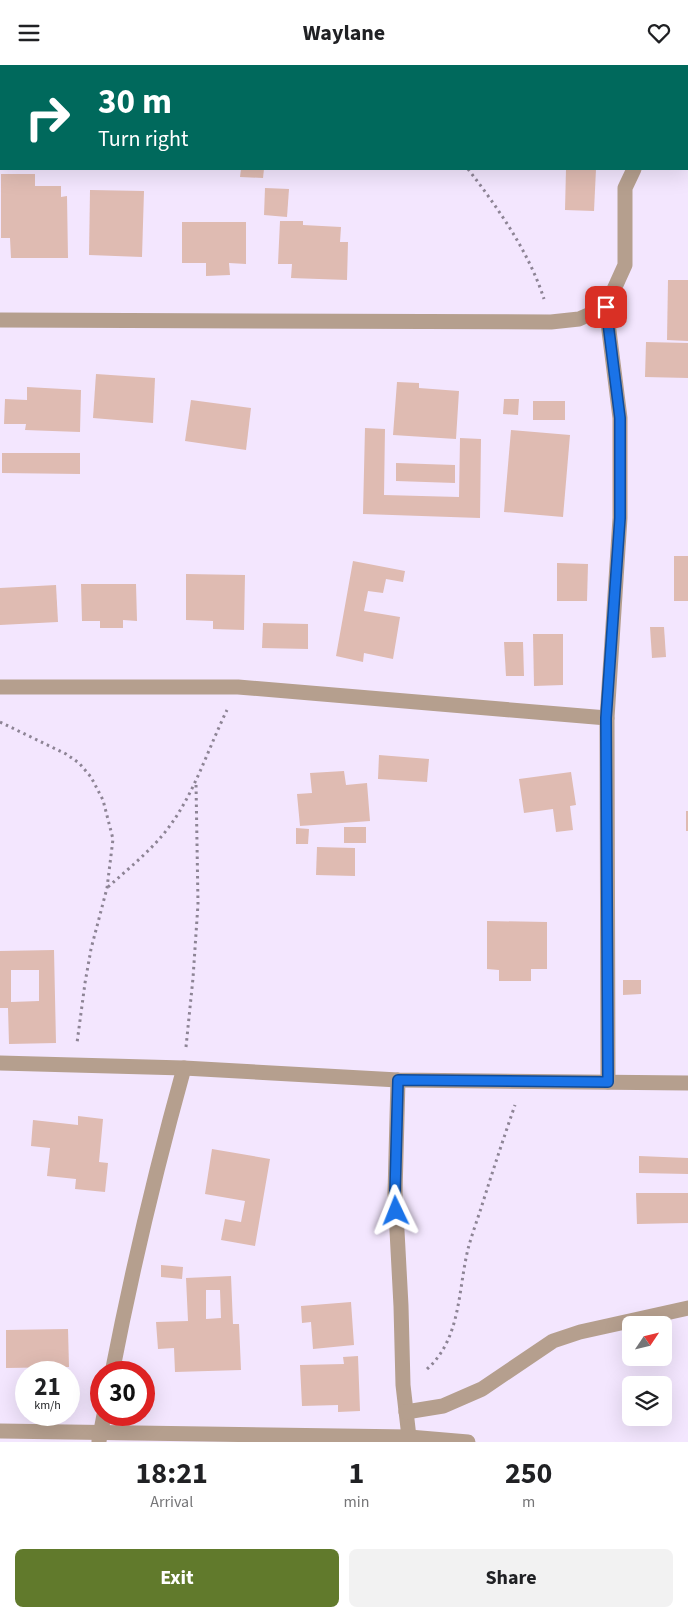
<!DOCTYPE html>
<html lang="en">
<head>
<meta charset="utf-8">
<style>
	:root { --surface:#fff; --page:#f2f2f2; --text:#202124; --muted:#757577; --accent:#617a2c }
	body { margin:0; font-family:"Source Sans 3",sans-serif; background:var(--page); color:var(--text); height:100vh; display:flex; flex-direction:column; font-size:19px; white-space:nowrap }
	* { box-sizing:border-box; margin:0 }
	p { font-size:16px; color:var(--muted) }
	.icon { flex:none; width:28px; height:28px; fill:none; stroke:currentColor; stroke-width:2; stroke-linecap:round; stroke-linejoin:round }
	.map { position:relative; height:1377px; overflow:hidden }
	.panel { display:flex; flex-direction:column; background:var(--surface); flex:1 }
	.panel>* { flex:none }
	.hud { position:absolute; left:0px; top:0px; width:689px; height:105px; box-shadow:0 5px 20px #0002; background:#00695c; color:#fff; overflow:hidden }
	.needle { width:32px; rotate:55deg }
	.buttons { position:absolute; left:622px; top:1251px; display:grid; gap:10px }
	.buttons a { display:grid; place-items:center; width:50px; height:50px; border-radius:8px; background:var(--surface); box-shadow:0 5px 20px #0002; font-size:25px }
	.speed { position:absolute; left:15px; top:1296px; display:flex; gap:10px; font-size:25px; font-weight:700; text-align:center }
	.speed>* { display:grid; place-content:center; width:65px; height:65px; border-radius:50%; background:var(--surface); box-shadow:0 5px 20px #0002; line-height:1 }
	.speed small { font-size:12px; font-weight:400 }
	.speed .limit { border:8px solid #d22; background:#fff; color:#111 }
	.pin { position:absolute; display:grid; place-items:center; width:42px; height:42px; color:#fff; margin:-21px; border-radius:10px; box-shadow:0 2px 8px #0006 }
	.me { position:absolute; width:55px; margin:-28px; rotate:358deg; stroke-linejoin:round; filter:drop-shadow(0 0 4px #0008) }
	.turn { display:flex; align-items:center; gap:18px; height:105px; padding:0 15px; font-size:22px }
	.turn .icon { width:65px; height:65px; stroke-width:2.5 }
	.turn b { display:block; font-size:35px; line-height:42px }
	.eta { display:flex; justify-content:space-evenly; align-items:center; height:85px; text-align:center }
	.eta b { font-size:30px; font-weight:700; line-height:35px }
	.cta { display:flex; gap:10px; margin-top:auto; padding:10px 15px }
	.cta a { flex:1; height:58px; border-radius:8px; background:var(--accent); color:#fff; font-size:20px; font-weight:700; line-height:58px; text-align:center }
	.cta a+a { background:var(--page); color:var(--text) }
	header { display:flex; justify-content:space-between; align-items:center; height:65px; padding:0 15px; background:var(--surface); font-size:22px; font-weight:700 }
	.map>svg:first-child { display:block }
</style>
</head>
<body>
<header><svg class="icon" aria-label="menu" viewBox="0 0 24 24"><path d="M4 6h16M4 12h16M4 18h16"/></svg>Waylane<svg class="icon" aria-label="heart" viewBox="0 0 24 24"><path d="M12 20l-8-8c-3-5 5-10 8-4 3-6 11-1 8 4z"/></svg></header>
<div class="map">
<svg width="688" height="1377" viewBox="0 0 688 1377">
	<rect width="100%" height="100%" fill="#f3e6fe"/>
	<!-- building -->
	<g fill="#dfbbb2" fill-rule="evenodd">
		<path d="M241,104H264L263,113L240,112Z"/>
		<path d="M566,104H596L594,146L565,145Z"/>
		<path d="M1,109H35V121H61V132L67,131L68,193H11L10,173H1Z"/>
		<path d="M265,123L289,124L287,152L264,150Z"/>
		<path d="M90,125L144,126L142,192L89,190Z"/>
		<path d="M280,156H303V160L341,162L340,177H348L347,215L291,213L292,199H278Z"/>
		<path d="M182,157H246V199L229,198L230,210L206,211V198H182Z"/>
		<path d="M668,215H688V276L667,275Z"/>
		<path d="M646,277L688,278V313L645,312Z"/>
		<path d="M96,309L155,313L153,358L93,353Z"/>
		<path d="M397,317L419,318V323L459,326L456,374L393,370Z"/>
		<path d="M27,322L81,325L80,367L25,365L26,359H4L5,334L27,335Z"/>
		<path d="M504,334H519L518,350L503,349Z"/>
		<path d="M191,335L251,343L246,385L185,376Z"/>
		<rect x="533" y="336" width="32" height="19"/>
		<path d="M365,363L385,364L384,430L459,432L460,373L481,374L480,453L363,449Z"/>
		<path d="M511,365L570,370L563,452L504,447Z"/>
		<path d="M2,388H80V409L2,408Z"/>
		<path d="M396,398L455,400V418L396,416Z"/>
		<rect x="674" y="491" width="14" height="45"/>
		<path d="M353,496L405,506L403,517L386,514L383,528L368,526L364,546L400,552L393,594L364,588L363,597L336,591Z"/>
		<path d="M557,498L588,499L587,536H557Z"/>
		<path d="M186,509L245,510L244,565L213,564V556L186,555Z"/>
		<path d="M81,519H136L137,556L123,555V563H100V556H82Z"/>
		<path d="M56,520L58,557L0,560V523Z"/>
		<path d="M263,558L308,559V584L262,583Z"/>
		<path d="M650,562H664L666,592L652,593Z"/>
		<path d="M533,569H563V620L534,621Z"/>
		<path d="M504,577H523L524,611H506Z"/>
		<path d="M379,690L429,694L427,717L378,714Z"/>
		<path d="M344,706L346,720L367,718L370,756L300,761L297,729L312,728L310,708Z"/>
		<path d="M571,707L576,740L570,741L573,765L556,767L553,744L524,748L519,714Z"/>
		<rect x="686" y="746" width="2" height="20"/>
		<rect x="344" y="762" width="22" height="16"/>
		<path d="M296,763L309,764L308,779H296Z"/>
		<path d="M317,782L355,783V811L316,810Z"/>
		<path d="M487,856L547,857V904H531V916H499V905L487,904Z"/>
		<path d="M54,885L56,978L9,979L8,943H0V886ZM11,905H39V936L11,937Z"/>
		<path d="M623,915H641V929L623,930Z"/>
		<path d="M78,1051L103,1054L99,1097L108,1098L105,1127L75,1124L76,1114L47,1111L50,1083L31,1081L33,1055L78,1060Z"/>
		<path d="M212,1084L270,1094L255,1181L221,1175L225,1154L241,1157L245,1136L205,1129Z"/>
		<path d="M639,1091L688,1093V1109L639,1108Z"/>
		<path d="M636,1128H688V1158L637,1159Z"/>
		<path d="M161,1200L183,1202L182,1214L161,1212Z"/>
		<path d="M231,1211L233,1259H239L241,1305L175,1307L174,1283L158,1284L156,1257L188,1256L186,1213ZM206,1225H220L221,1253L206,1254Z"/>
		<path d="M351,1237L354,1280L313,1284L311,1257L302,1258L301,1241Z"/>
		<path d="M68,1264L69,1302L6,1303V1265Z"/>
		<path d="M358,1291L360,1346L338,1347V1340L302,1341L300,1300L344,1299L343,1292Z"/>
	</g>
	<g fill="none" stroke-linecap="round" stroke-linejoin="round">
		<!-- path -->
		<g stroke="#8d8495" stroke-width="3" stroke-dasharray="2.5 4" stroke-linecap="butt">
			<path d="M401,0L402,1"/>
			<path d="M433,1L434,0"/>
			<path d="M468,104C498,143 529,187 544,234"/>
			<path d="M0,657L66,689L79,698L91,712L103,735L113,774L107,823L91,884L85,918L77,978"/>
			<path d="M108,822C129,803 152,785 169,762C195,727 208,684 227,645"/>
			<path d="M186,982L193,913L198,839L196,718"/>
			<path d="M427,1304C461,1274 458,1225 468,1184C472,1169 478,1153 483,1137C493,1105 504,1072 515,1040"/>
		</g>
		<!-- minor -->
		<g stroke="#b59f8e" stroke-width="15">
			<path d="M606,242L620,353V453L607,653L608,1017"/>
			<path d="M0,255L551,257L579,254L606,242L625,200V123L634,104"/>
			<path d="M0,622H238L607,653"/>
			<path d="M0,998L184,1003L398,1015L688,1018"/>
			<path d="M398,1015L395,1128L401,1241L403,1320L409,1372"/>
			<path d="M112,1308C132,1205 156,1104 184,1003"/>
			<path d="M406,1347L443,1341L482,1324L553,1276L580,1267L688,1243"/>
			<path d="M0,1366L409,1372L468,1377"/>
			<path d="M99,1376L104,1350"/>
		</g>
	</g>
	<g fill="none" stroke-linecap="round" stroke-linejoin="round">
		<defs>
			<path id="route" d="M396,1146L395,1128L398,1015L608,1017L606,653L620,453V353L606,242"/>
		</defs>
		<!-- route casing -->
		<use href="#route" stroke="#114b97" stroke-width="12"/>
		<!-- route -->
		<use href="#route" stroke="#1a73e8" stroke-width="9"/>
	</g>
</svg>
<div class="buttons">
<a><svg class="needle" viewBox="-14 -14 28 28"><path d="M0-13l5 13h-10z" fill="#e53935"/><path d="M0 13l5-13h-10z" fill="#757577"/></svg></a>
<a><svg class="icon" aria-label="layers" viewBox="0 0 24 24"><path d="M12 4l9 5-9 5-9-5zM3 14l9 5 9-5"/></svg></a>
</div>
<div class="speed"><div>21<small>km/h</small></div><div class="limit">30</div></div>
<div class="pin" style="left:606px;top:242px;background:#d93025"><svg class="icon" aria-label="arrive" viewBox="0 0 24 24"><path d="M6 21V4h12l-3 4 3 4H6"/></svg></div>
<svg class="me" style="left:396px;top:1146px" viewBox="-20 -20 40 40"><path d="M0-17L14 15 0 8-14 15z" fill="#1a73e8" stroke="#fff" stroke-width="4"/></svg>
<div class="hud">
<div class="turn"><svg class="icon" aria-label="right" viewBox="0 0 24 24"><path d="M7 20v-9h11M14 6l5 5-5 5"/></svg><div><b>30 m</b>Turn right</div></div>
</div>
</div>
<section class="panel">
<div class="eta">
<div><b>18:21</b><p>Arrival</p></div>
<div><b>1</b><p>min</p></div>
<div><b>250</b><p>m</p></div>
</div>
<div class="cta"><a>Exit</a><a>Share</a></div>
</section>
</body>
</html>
